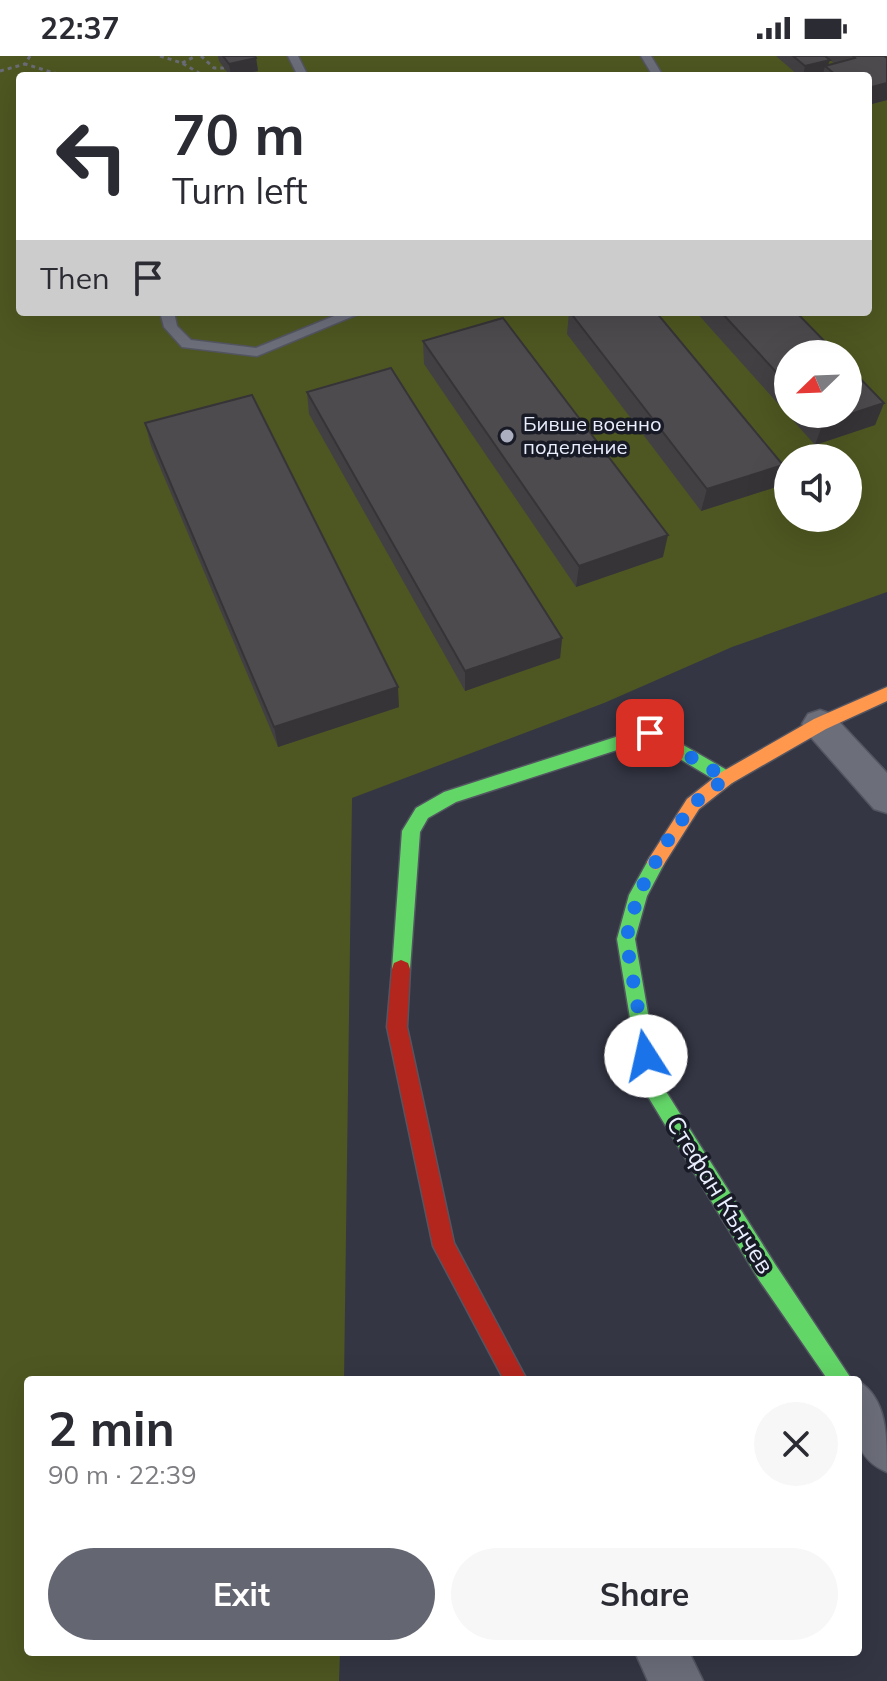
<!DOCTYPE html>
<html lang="en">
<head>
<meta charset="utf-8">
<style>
	:root { --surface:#fff; --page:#f7f7f7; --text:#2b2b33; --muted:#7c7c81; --accent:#646672 }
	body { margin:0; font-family:Mulish,sans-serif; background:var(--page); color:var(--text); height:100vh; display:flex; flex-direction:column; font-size:30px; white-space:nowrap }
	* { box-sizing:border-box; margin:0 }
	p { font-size:26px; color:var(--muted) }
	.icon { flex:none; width:44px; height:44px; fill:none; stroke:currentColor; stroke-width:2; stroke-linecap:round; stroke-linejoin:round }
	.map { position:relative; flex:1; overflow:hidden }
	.panel { position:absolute; left:24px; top:1320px; width:838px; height:280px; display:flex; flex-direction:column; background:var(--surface); border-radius:8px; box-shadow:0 8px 32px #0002 }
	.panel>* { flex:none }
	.guide { position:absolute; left:16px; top:16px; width:856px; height:244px; border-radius:8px; box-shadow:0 8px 32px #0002; background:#fff; color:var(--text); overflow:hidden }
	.needle { width:52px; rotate:247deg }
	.tools { position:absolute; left:774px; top:284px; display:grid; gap:16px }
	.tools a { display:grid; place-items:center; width:88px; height:88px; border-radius:50%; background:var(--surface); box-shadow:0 8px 32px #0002; font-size:40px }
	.pin { position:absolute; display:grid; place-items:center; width:68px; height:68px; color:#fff; margin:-34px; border-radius:16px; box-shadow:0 4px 12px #0006 }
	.me { position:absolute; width:88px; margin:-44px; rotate:350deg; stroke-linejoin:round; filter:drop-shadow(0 0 6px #0008) }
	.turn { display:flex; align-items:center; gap:28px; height:168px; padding:0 24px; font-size:36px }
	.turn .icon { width:104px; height:104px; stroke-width:2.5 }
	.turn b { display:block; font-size:56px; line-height:68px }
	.then { display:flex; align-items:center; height:76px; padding:0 24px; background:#0003; gap:16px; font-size:30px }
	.round { display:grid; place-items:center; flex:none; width:84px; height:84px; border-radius:42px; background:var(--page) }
	.summary { display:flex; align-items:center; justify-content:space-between; height:136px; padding:0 24px }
	h1 { font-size:48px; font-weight:700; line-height:60px }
	.primary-button { display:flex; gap:16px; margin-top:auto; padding:16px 24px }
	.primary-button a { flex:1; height:92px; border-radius:48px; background:var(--accent); color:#fff; font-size:32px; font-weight:700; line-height:92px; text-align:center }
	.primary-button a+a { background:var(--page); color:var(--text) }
	.status { display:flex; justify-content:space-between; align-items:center; height:56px; padding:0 40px; background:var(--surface); direction:ltr }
	.status svg { height:22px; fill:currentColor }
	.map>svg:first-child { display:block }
</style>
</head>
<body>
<div class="status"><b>22:37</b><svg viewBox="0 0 49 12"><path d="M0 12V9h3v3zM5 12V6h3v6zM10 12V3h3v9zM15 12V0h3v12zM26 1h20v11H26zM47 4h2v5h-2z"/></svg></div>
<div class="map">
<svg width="887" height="1625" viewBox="0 0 887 1625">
	<rect width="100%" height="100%" fill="#343644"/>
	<!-- green -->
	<path fill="#4e5721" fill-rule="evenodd" d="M0,0H887V536L732,591L604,647L352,742L344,1324H28V1596H340L339,1625H0ZM20,20H868V256H20ZM788,298H848V358H788ZM788,402H848V462H788Z"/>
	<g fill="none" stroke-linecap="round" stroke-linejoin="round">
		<defs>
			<g id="lane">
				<path d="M288,0H298L308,20H298Z"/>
				<path d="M641,0H651L663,20H653Z"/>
				<path d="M160,256H174L177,270L191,284L256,292L344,256H363L257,300L182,291L164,271Z"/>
			</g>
			<g id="street">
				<path d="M820,654L832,658L887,717V757L874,753L808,678L802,668L808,658Z"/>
				<path d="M858,1325C887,1342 887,1379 887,1416C846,1399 858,1363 858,1325Z"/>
				<path d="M635,1596H689L703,1625H648Z"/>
			</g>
			<g id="fast">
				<path d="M650,670L732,717L735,722L732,727H720L648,684L456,746L428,762L420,776L410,913L408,919L401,922L394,919L392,913L402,775L416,752L444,736Z"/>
				<path d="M656,798L662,801L665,806L647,840L635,883L660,1026L775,1208L852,1324H828L759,1224L641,1029L617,883L629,839L650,801Z"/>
			</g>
			<path id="slow" d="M887,631V645L826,673L732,727L699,753L662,811L656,814L650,811L647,806L650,801L687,743L720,717L814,663Z"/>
			<path id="jam" d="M401,904L408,907L410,913L407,971L454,1187L527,1324H504L433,1190L387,971L392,913L394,907Z"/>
		</defs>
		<!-- lane casing -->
		<use href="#lane" stroke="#535561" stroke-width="3"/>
		<!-- street casing -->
		<use href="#street" stroke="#535561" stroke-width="3"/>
		<!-- fast casing -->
		<use href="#fast" stroke="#535561" stroke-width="3"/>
		<!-- slow casing -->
		<use href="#slow" stroke="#535561" stroke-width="3"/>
		<!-- jam casing -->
		<use href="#jam" stroke="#535561" stroke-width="3"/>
		<!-- path -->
		<g stroke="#6a6c77" stroke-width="3" stroke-dasharray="4 4" stroke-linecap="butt">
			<path d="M30,0L25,8L64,20"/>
			<path d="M160,0L182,7L204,20"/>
			<path d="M201,0L214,12H224"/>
			<path d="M182,7L196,0"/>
			<path d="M0,15L25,8"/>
		</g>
		<!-- lane -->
		<use href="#lane" fill="#6c6e7a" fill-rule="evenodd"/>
		<!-- street -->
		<use href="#street" fill="#6c6e7a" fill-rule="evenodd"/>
		<!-- fast -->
		<use href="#fast" fill="#63d668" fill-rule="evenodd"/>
		<!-- slow -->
		<use href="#slow" fill="#ff974d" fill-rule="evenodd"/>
		<!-- jam -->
		<use href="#jam" fill="#b3261e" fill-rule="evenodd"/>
	</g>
	<!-- wall -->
	<g fill="#434044">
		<path d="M218,0H255L256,2L258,15L236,20H230L219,5Z"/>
		<path d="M776,0H825L828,10L835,8L825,0H884L887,2V44L868,49V20H823V18L814,20H799Z"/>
		<path d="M569,256L783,409L776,431L701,455L567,278Z"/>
		<path d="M696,256H796L788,298V358H848L884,347L875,369L815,389Z"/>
		<path d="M423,285L663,501L576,531L424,308Z"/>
		<path d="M307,336L562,582L560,602L465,635L309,358Z"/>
		<path d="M145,367L399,651L278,691L151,390Z"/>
	</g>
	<!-- shaded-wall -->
	<g fill="#373437">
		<path d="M256,2L258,15L231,20L229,8Z"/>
		<path d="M830,4L827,12L825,10L823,18L814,20H803L805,10Z"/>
		<path d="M887,27V44L868,49V32Z"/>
		<path d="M884,347L875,369L815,389L823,367Z"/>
		<path d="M783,409L776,431L701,455L707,433Z"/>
		<path d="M668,479L663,501L576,531L579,510Z"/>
		<path d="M562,582L560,602L465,635V615Z"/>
		<path d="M398,631L399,651L278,691L274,671Z"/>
	</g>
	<!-- building -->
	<g fill="#4e4b4f" stroke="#373437" stroke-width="2">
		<path d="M223,0H255L256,2L229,8Z"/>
		<path d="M793,0H825L830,4L805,10Z"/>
		<path d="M853,0H884L887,2V27L868,32V20H837L825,10L855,2Z"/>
		<path d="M570,256H656L783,409L707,433Z"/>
		<path d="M721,256H796L837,298H788V329Z"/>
		<path d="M503,262L668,479L579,510L423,285Z"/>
		<path d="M848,310L884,347L823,367L815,358H848Z"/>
		<path d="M391,312L562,582L465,615L307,336Z"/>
		<path d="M252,339L398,631L274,671L145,367Z"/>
	</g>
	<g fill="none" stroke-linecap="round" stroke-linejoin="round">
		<!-- route -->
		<path stroke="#1a73e8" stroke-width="14" stroke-dasharray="0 25.2" d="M646,1000L626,883L638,839L664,790L693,748L726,722L650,677"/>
	</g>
	<!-- markers -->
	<circle fill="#aaaebe" stroke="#181b26" stroke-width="3" cx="507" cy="380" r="8"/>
	<g text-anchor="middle" stroke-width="7" stroke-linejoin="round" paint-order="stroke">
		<!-- far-poi labels -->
		<g font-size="20" fill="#eaefff" stroke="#181b26" text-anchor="start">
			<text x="523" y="375">Бивше военно<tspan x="523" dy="23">поделение</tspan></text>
		</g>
		<!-- street labels -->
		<g font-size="24" fill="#eaefff" stroke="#181b26">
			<text transform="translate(720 1139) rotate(58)" y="8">Стефан Кънчев</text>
		</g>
	</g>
</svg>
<div class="tools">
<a><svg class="needle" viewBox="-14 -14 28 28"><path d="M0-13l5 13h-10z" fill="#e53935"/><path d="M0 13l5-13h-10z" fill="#7c7c81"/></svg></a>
<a><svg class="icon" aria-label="sound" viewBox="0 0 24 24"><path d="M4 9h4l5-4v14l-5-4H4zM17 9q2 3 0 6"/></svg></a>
</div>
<div class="pin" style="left:650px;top:677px;background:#d93025"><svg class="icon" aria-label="arrive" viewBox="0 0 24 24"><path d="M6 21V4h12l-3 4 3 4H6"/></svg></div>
<svg class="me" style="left:646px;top:1000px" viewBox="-20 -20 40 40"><circle r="19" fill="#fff"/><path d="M0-13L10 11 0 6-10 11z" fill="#1a73e8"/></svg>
<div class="guide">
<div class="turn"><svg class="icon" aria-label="left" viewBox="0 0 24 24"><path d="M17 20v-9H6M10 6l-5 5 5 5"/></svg><div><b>70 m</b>Turn left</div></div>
<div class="then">Then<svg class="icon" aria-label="arrive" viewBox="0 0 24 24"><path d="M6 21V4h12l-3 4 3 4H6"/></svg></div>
</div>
<section class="panel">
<div class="summary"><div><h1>2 min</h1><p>90 m · 22:39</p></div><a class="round"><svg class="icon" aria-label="close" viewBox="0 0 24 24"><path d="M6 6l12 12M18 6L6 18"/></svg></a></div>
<div class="primary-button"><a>Exit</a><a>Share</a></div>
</section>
</div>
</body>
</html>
